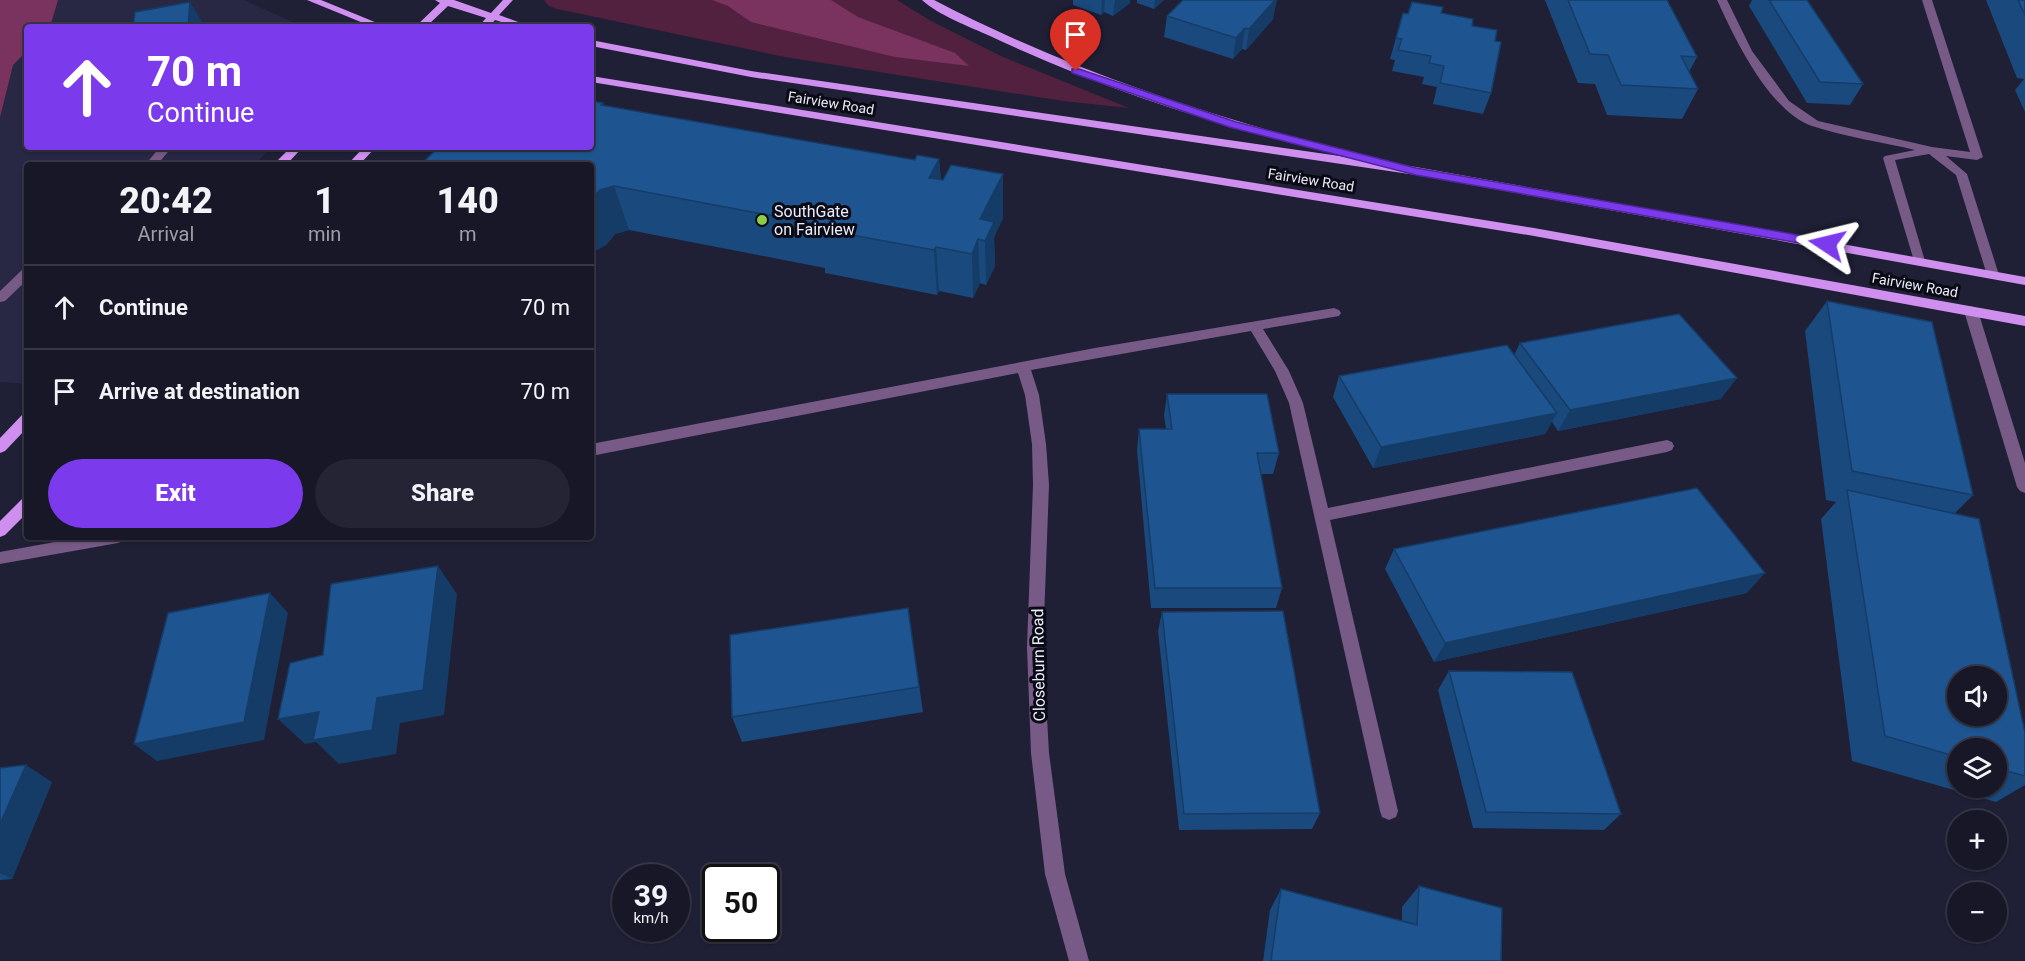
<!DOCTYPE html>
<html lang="en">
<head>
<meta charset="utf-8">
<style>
	:root { --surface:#171728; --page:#242434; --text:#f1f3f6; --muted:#9e9fa8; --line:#363645; --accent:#7c3aed }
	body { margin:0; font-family:Roboto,sans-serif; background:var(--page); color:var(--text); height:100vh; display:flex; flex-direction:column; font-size:22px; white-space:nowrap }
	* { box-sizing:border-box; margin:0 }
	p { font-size:20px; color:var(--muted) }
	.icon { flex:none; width:33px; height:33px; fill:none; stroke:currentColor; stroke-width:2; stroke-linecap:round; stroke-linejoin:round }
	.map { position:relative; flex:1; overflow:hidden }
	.panel { position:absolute; left:24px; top:162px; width:570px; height:378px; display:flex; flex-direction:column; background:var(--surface); border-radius:6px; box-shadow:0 2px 4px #0004,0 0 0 2px var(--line) }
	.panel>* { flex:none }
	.hud { position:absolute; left:24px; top:24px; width:570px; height:126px; border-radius:6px; box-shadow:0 2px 4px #0004,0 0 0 2px var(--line); background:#7c3aed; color:#fff; overflow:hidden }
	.fabs { position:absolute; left:1947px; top:666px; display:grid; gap:12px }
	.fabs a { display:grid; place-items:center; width:60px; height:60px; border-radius:50%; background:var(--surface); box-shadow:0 2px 4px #0004,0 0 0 2px var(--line); font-size:30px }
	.speed { position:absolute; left:612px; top:864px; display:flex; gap:12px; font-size:30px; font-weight:700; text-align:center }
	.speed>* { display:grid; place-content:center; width:78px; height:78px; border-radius:50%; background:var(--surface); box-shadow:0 2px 4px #0004,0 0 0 2px var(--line); line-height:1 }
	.speed small { font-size:15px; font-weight:400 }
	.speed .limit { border:3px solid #111; border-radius:9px; background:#fff; color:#111 }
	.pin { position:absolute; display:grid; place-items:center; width:51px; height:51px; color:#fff; margin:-62px -26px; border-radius:50% 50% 50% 0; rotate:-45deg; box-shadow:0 0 6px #0007 }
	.pin .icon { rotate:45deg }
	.me { position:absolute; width:66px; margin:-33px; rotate:280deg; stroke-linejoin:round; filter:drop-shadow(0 0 4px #0008) }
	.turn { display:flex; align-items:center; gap:21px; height:126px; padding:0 24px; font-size:27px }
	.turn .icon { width:78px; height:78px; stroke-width:2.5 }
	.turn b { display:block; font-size:42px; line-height:51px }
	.eta { display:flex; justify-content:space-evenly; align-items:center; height:102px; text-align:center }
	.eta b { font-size:36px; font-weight:800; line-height:42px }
	.primary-button { display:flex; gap:12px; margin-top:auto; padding:12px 24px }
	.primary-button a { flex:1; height:69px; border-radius:36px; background:var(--accent); color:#fff; font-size:24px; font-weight:800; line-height:69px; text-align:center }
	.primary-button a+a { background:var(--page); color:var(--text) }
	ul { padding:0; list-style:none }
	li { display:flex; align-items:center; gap:18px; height:84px; padding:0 24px; border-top:2px solid var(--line) }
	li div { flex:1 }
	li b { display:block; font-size:22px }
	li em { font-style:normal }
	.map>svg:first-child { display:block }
</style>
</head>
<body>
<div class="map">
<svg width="2025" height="961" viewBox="0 0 2025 961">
	<rect width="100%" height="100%" fill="#1f1f36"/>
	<!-- built -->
	<path fill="#282744" d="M13,0H244L303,27H27V147H272L254,165H27V384L0,382V36Z"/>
	<!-- green -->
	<path fill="#52213f" d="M544,0H897L931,21L1003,57L1129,108L1063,101L785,57L557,9L549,6Z"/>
	<!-- forest -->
	<g fill="#7a325f">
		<path d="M0,0H58L50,27H27V51L13,65L0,117Z"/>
		<path d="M712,0H831L858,17L955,53L969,66L895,57L751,22L728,6Z"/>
	</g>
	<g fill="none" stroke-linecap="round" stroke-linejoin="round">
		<!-- minor -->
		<g fill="#785a87" fill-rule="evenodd">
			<path d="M1717,0H1727L1752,51L1789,101L1818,121L1932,147L1970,152L1922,0H1932L1983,157L1977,160L1946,156L1967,174L1999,275L1998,278H1988L1987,275L1956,175L1929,154L1895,160L1925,261L1919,265L1915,264L1883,158L1885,156L1915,150C1882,142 1845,137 1812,126C1769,111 1735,39 1717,0Z"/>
			<path d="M160,147H172L157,165H145Z"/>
			<path d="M27,269V280L5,301L0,302V291L22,270Z"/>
			<path d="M1971,306L1978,311L2025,463V493L2020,491L2017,487L1964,311Z"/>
			<path d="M1334,308L1339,310L1341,313L1339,316L1263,329L1289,371L1303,403L1328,508L1667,440L1672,442L1674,446L1672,450L1667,452L1330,520L1398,811L1396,817L1389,820L1382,817L1380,811L1289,403L1275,371L1251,331L1031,370L1039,395L1046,444L1049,485L1043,647L1049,753L1065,874L1089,961H1069L1045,874L1031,753L1027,647L1033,485L1032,444L1025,395L1018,373L591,456V444L1095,348Z"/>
			<path d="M82,537H126L124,541L118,543L0,564V552Z"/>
		</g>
		<!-- major -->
		<g fill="#cf8fee" fill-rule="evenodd">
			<path d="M307,0H321L387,27H373Z"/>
			<path d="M435,0H454L491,13L503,0H513L499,15L532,27H517L495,20L489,27H478L486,18L448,6L426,27H415L440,3Z"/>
			<path d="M922,0H934C1061,66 1192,111 1330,147L1332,149L1326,152C1211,124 1098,87 990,36C970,27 938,15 922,0Z"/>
			<path d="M591,40L751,71L1416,167L2025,277V285L1416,175L751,77L591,46Z"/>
			<path d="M591,76L1534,228L2025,316V326L1534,236L591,82Z"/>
			<path d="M291,147H303L286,165H273Z"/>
			<path d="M364,147H376L359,165H347Z"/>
			<path d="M27,414V428L5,451L0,453V438L22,415Z"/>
			<path d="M27,497V513L5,535L0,537V521L22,499Z"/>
		</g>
	</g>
	<!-- wall -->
	<g fill="#1a497d" fill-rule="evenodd">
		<path d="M1073,0H1130V3L1113,16L1104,12L1101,15L1073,5Z"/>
		<path d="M1137,0H1164L1154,9L1137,3Z"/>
		<path d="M1545,0H1667L1697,57L1689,72L1698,89L1682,119L1607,115L1595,84L1578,83Z"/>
		<path d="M1752,0H1807L1863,84L1850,105L1807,103L1749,6Z"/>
		<path d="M1986,0H2025V112L2015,90L2024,79L2017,78Z"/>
		<path d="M1441,13L1472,26L1495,41L1491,93L1483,114L1433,104L1437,87L1422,84L1424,77L1392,71L1395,60L1390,59L1396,38L1408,14Z"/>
		<path d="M1167,16L1273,19L1246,50L1242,49L1233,59L1164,37Z"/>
		<path d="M603,103L604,106L915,160L939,159L941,180L1003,174V218L994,237L995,266L986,285L980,283L973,298L939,291L937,295L825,273V268L629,230L615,234L606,245L591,253V165Z"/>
		<path d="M1827,301L1973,495L1954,514L2025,733V785L1996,802L1852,761L1821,519L1836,502L1826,500L1805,331ZM1958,748H1996V788H1958Z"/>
		<path d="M1520,343L1721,399L1558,431L1552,422L1545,434L1373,468L1333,397L1339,376L1514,355Z"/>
		<path d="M1167,394L1279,453L1273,474H1261L1282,588L1276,608H1151L1137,450L1139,429H1166L1164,415Z"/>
		<path d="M1394,549L1747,593L1434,662L1385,569Z"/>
		<path d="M908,608L923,712L742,742L732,717Z"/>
		<path d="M1162,612L1320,813L1312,829L1179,830L1158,631Z"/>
		<path d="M1449,671L1621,814L1604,830L1473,828L1438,690Z"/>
		<path d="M0,768L52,782L12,879L0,880Z"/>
		<path d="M1419,886L1501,961H1263L1270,910L1281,889L1402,921V907Z"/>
	</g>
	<!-- shaded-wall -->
	<g fill="#153c66">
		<path d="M1102,0H1105L1104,12L1101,15Z"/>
		<path d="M1115,0H1130V3L1113,16Z"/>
		<path d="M1155,0H1164L1154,9Z"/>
		<path d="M1275,0H1277L1273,19L1246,50L1249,29Z"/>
		<path d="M190,2L205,27H188Z"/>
		<path d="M1245,28L1242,49L1233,59L1236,38Z"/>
		<path d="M939,159L942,203L929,178Z"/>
		<path d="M1003,174V218L994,237L995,266L986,285L985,241L980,219Z"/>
		<path d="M614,186L629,230L615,234L606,245L591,253V200L600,190Z"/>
		<path d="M978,239L980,283L973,298L972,254Z"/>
		<path d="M936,247L939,291L937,295L934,250Z"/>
		<path d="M1737,378L1721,399L1558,431L1570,410Z"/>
		<path d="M1557,413L1545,434L1373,468L1381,447Z"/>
		<path d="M438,566L457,594L444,715L400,723L396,754L339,764L316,742L305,744L278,719Z"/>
		<path d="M1765,573L1747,593L1434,662L1445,643Z"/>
		<path d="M270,593L288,613L264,740L157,761L134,744Z"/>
		<path d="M26,765L52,782L12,879L0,873V824Z"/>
	</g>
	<!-- building -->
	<g fill="#1e5591" stroke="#153c66" stroke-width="1.5" fill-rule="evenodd">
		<path d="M1183,0H1275L1249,29L1245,28L1236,38L1167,16Z"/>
		<path d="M1568,0H1667L1697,57L1681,56L1698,89L1621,85L1608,55L1590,54Z"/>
		<path d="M1769,0H1807L1863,84L1820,82Z"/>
		<path d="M2018,0H2025V15Z"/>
		<path d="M190,2L188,27H133L135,12Z"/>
		<path d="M1412,2L1443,7L1441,13L1473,19L1472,26L1497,30L1495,41L1501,42L1491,93L1440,83L1444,66L1429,63L1431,56L1398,50L1402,39L1396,38L1403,13L1408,14Z"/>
		<path d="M591,101L603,103L601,105L915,160L917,155L939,159L929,178L943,180L951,165L1003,174L980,219L994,222L985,241L978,239L972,254L936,247L934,250L818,229L821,225L614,186L600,190L591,200V165H420L439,147H591Z"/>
		<path d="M1827,301L1932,322L1973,495L1852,471Z"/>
		<path d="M1679,314L1737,378L1570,410L1520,343Z"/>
		<path d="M1507,345L1557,413L1381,447L1339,376Z"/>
		<path d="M1167,394H1267L1279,453H1257L1282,588H1155L1139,429H1172Z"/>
		<path d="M1697,488L1765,573L1445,643L1394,549Z"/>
		<path d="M1847,490L1979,519L2025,733V776L1996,768V748H1958V757L1885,736ZM1958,676H1996V716H1958Z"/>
		<path d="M438,566L423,690L377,698L372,730L313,740L319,712L278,719L290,663L323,655L331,584Z"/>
		<path d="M270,593L244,722L134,744L168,613Z"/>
		<path d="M908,608L919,687L732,717L730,635Z"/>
		<path d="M1283,611L1320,813L1184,814L1162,612Z"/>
		<path d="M1449,671L1572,672L1621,814L1486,812Z"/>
		<path d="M26,765L0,824V768Z"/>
		<path d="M1419,886L1502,908L1501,961H1271L1281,889L1417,925Z"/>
	</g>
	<!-- route -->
	<path fill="#7c3aed" stroke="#51269a" stroke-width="1.5" d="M1072,69H1079L1236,122L1416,168L1827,240L1833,244L1827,248L1416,175L1229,127L1072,73Z"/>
	<!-- markers -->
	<circle fill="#8cce46" stroke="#0a0a14" stroke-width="2" cx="762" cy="220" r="6"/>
	<g text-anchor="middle" stroke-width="6" stroke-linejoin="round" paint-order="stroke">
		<!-- far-street labels -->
		<g font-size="14" fill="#eaebfb" stroke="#0a0a14">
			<text transform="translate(831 103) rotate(9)" y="5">Fairview Road</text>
			<text transform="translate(1311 180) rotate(9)" y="5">Fairview Road</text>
			<text transform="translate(1915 285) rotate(10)" y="5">Fairview Road</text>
		</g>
		<!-- poi labels -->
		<g font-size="16" fill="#eaebfb" stroke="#0a0a14" text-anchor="start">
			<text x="774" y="217">SouthGate<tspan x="774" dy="18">on Fairview</tspan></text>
		</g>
		<!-- street labels -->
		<g font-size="16" fill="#eaebfb" stroke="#0a0a14">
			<text transform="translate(1038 665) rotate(-91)" y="6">Closeburn Road</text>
		</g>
	</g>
</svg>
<div class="fabs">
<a><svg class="icon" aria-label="sound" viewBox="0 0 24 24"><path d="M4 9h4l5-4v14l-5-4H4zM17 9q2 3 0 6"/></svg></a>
<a><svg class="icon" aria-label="layers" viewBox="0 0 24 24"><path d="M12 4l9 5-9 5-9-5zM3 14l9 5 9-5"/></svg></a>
<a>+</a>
<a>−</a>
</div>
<div class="speed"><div>39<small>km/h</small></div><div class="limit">50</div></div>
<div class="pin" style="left:1076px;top:71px;background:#d93025"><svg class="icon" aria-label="arrive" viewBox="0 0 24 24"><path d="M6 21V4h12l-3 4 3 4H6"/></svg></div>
<svg class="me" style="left:1827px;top:244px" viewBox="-20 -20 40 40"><path d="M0-17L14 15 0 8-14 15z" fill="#7c3aed" stroke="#fff" stroke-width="4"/></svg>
<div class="hud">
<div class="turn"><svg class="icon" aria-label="ahead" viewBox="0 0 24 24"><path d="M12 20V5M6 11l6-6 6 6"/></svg><div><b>70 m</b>Continue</div></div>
</div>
<section class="panel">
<div class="eta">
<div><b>20:42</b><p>Arrival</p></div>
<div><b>1</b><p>min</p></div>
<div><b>140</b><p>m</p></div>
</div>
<ul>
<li><svg class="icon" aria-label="ahead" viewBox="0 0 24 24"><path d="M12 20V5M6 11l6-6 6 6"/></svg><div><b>Continue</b></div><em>70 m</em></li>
<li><svg class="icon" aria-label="arrive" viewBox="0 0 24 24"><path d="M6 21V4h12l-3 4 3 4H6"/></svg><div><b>Arrive at destination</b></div><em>70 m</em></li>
</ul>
<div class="primary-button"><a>Exit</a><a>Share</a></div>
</section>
</div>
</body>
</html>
